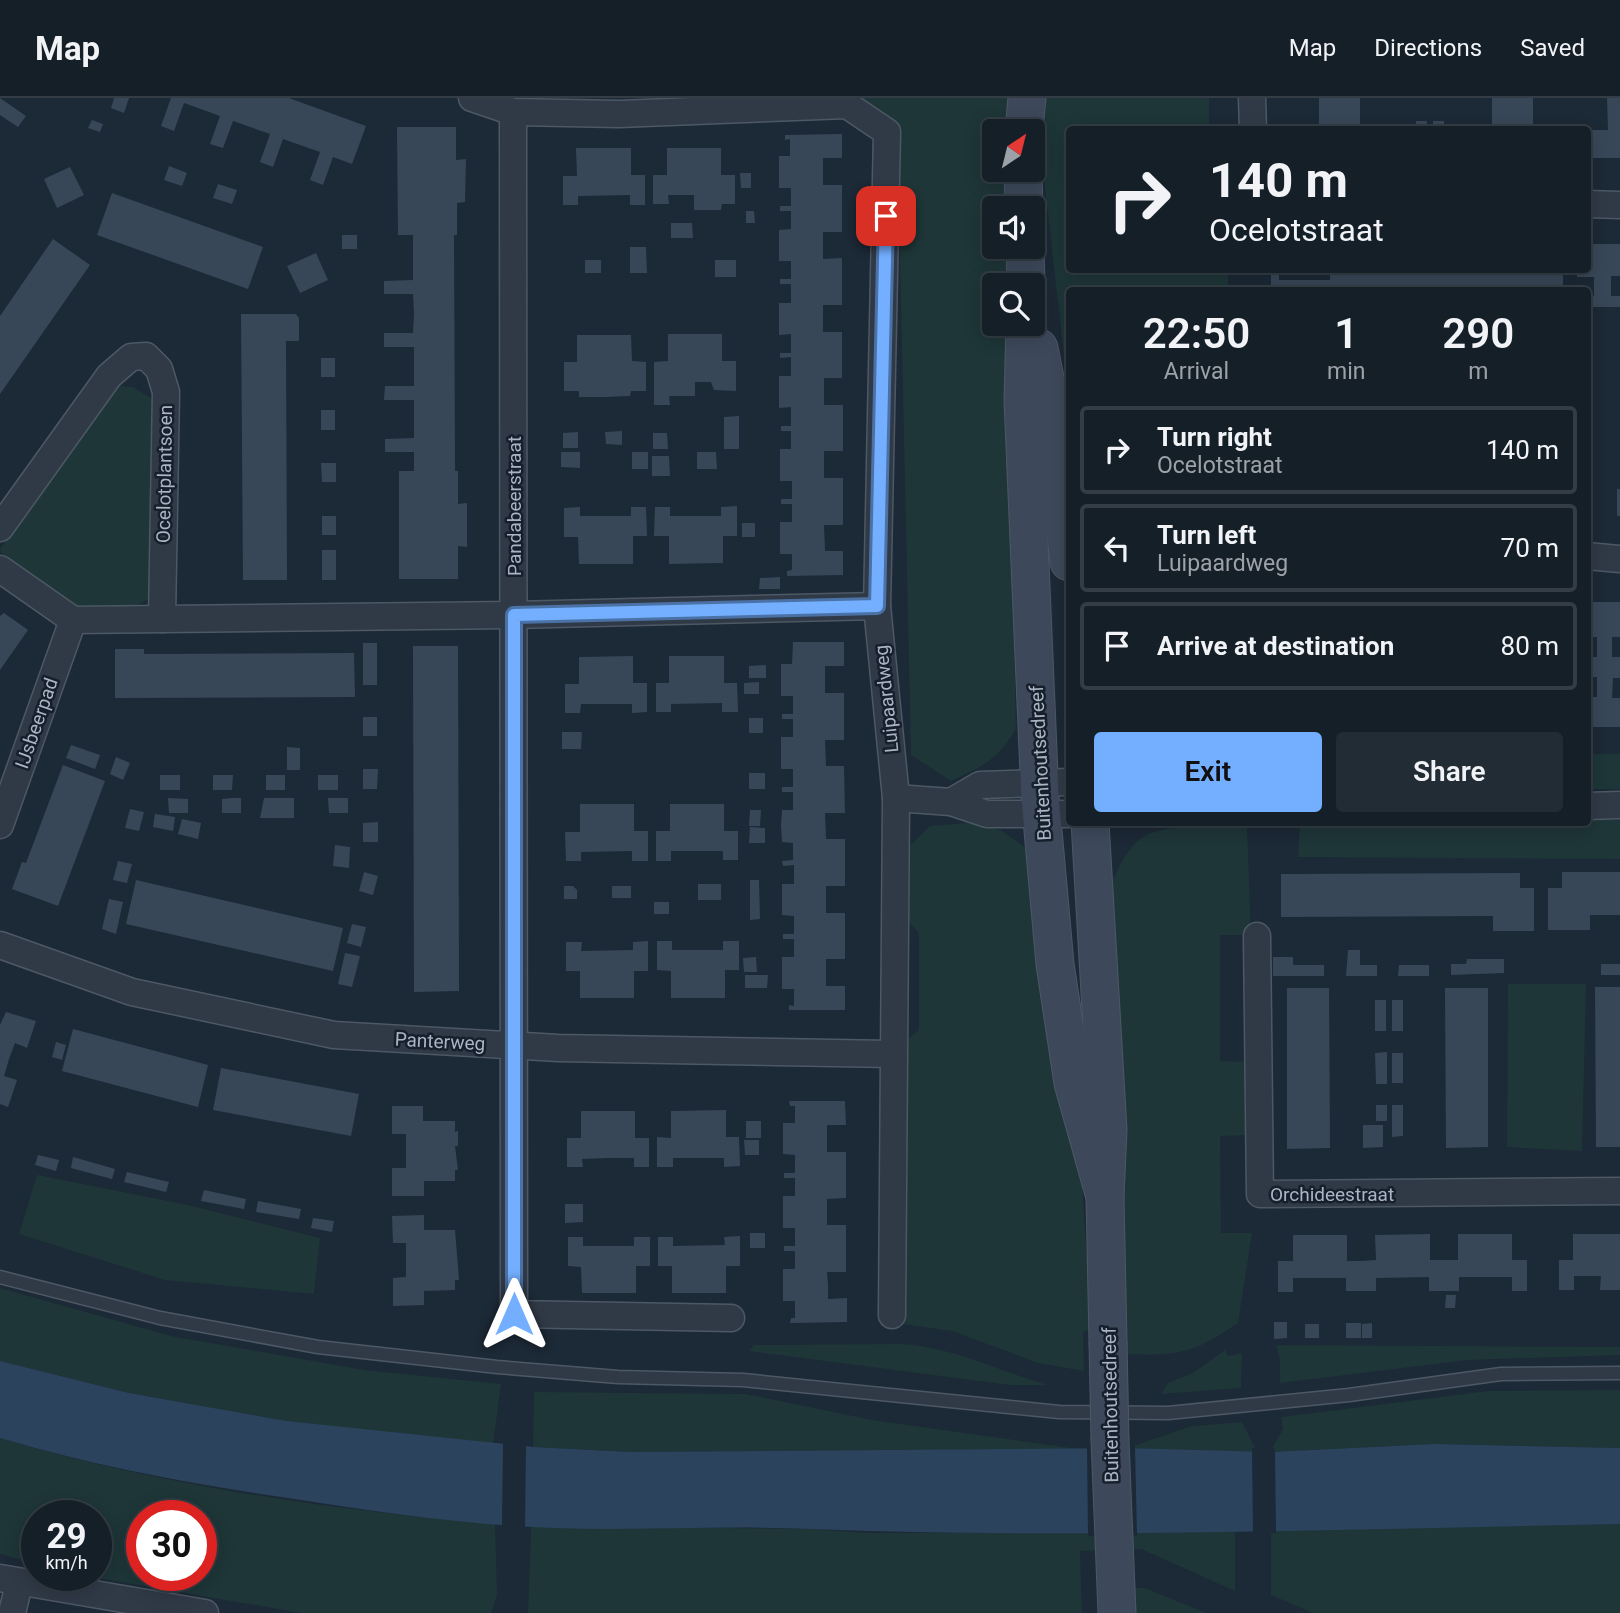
<!DOCTYPE html>
<html lang="en">
<head>
<meta charset="utf-8">
<style>
	:root { --surface:#151f28; --page:#222c34; --text:#f1f3f6; --muted:#9da2a8; --line:#343d45; --accent:#74afff }
	body { margin:0; font-family:Roboto,sans-serif; background:var(--page); color:var(--text); height:100vh; display:flex; flex-direction:column; font-size:26px; white-space:nowrap }
	* { box-sizing:border-box; margin:0 }
	p { font-size:23px; color:var(--muted) }
	.icon { flex:none; width:38px; height:38px; fill:none; stroke:currentColor; stroke-width:2; stroke-linecap:round; stroke-linejoin:round }
	.map { position:relative; flex:1; overflow:hidden }
	.panel { position:absolute; left:1066px; top:189px; width:525px; height:539px; display:flex; flex-direction:column; background:var(--surface); border-radius:7px; box-shadow:0 4px 18px #0003,0 0 0 2px var(--line) }
	.panel>* { flex:none }
	.top-card { position:absolute; left:1066px; top:28px; width:525px; height:147px; border-radius:7px; box-shadow:0 4px 18px #0003,0 0 0 2px var(--line); background:#151f28; color:var(--text); overflow:hidden }
	.needle { width:46px; rotate:35deg }
	.fabs { position:absolute; left:982px; top:21px; display:grid; gap:14px }
	.fabs a { display:grid; place-items:center; width:63px; height:63px; border-radius:7px; background:var(--surface); box-shadow:0 4px 18px #0003,0 0 0 2px var(--line); font-size:35px }
	.speed { position:absolute; left:21px; top:1402px; display:flex; gap:14px; font-size:35px; font-weight:700; text-align:center }
	.speed>* { display:grid; place-content:center; width:91px; height:91px; border-radius:50%; background:var(--surface); box-shadow:0 4px 18px #0003,0 0 0 2px var(--line); line-height:1 }
	.speed small { font-size:18px; font-weight:400 }
	.speed .limit { border:10px solid #d22; background:#fff; color:#111 }
	.pin { position:absolute; display:grid; place-items:center; width:60px; height:60px; color:#fff; margin:-30px; border-radius:14px; box-shadow:0 4px 10px #0006 }
	.me { position:absolute; width:77px; margin:-38px; rotate:0deg; stroke-linejoin:round; filter:drop-shadow(0 0 5px #0008) }
	.turn { display:flex; align-items:center; gap:24px; height:147px; padding:0 28px; font-size:32px }
	.turn .icon { width:91px; height:91px; stroke-width:2.5 }
	.turn b { display:block; font-size:49px; line-height:60px }
	.eta { display:flex; justify-content:space-evenly; align-items:center; height:119px; text-align:center }
	.eta b { font-size:42px; font-weight:600; line-height:49px }
	.button { display:flex; gap:14px; margin-top:auto; padding:14px 28px }
	.button a { flex:1; height:80px; border-radius:7px; background:var(--accent); color:#111; font-size:28px; font-weight:600; line-height:80px; text-align:center }
	.button a+a { background:var(--page); color:var(--text) }
	ul { padding:0; list-style:none }
	li { display:flex; align-items:center; gap:21px; height:88px; margin:0 14px 10px; padding:0 14px; border:4px solid var(--line); border-radius:7px }
	li div { flex:1 }
	li b { display:block; font-size:26px }
	li em { font-style:normal }
	header { display:flex; align-items:center; gap:42px; box-sizing:border-box; height:98px; padding:0 35px; background:var(--surface); border-bottom:2px solid var(--line) }
	header strong { font-size:33px }
	nav { display:flex; gap:38px; margin-inline-start:auto; font-size:24px }
	.map>svg:first-child { display:block }
</style>
</head>
<body>
<header>
<strong>Map</strong>
<nav><a>Map</a><a>Directions</a><a>Saved</a></nav>
</header>
<div class="map">
<svg width="1620" height="1515" viewBox="0 0 1620 1515">
	<rect width="100%" height="100%" fill="#1c2936"/>
	<!-- green -->
	<g fill="#1e3638" fill-rule="evenodd">
		<path d="M860,0H1009L1006,33H994V72H1006L1007,110H994V149H1007V187H994V226H1008L1016,631C997,662 984,668 951,683L911,657L897,27Z"/>
		<path d="M1046,0H1209V31L1069,32V172H1228V192H1069V301L1044,81Z"/>
		<path d="M119,288L133,289L154,302L153,496C141,513 96,515 76,510C61,506 1,465 0,451L108,294Z"/>
		<rect x="1587" y="656" width="33" height="35"/>
		<path d="M1587,722H1620V761L1298,759L1300,725Z"/>
		<path d="M967,725L1000,732L1028,751L1079,1043L1092,1231L1083,1234L1084,1273L1038,1265L952,1233L903,1226L902,946L919,932V835L904,819V753L930,728Z"/>
		<path d="M1247,728L1251,837H1220V963L1250,964L1251,1037L1220,1038L1221,1135H1252L1238,1225C1194,1255 1180,1258 1126,1256L1112,784C1119,768 1128,749 1143,739C1163,725 1222,729 1247,728Z"/>
		<path d="M1508,886H1586L1582,1053L1507,1049Z"/>
		<path d="M37,1077L188,1107L320,1140L314,1196L165,1182L19,1136Z"/>
		<path d="M0,1190L171,1238L364,1272L501,1286L493,1347L287,1323L129,1295L0,1263Z"/>
		<path d="M899,1246C955,1249 995,1272 1048,1287H1010L749,1253L754,1247Z"/>
		<path d="M1276,1247L1620,1249V1257L1468,1262L1280,1285V1261Z"/>
		<path d="M1225,1252L1228,1258L1242,1255L1241,1290L1161,1296L1168,1285L1193,1275Z"/>
		<path d="M1620,1292V1350L1434,1346L1270,1354L1283,1331L1281,1319L1488,1293Z"/>
		<path d="M534,1294L746,1296L872,1322L1078,1351L631,1354L533,1349Z"/>
		<path d="M1242,1324L1257,1354L1127,1350L1192,1328Z"/>
		<path d="M0,1340C156,1387 333,1412 495,1426L497,1497L491,1515H302L80,1477H96V1418H37V1466L0,1456ZM142,1418H201V1477H142Z"/>
		<path d="M1620,1426V1515H1313L1271,1497V1432Z"/>
		<path d="M531,1428L810,1431L868,1435L1235,1433V1493L1141,1451L1080,1453L1082,1515H528Z"/>
		<path d="M1133,1490H1145L1206,1515H1133Z"/>
	</g>
	<!-- water -->
	<path fill="#2c435e" d="M0,1263L129,1295L287,1323L533,1349L631,1354L1127,1350L1270,1354L1434,1346L1620,1350V1426C1350,1431 1080,1441 810,1431C726,1427 641,1433 556,1430C466,1427 377,1414 288,1400C192,1386 94,1368 0,1340Z"/>
	<!-- pier -->
	<g fill="#1c2936">
		<path d="M503,1344L526,1345L525,1432L502,1430Z"/>
		<path d="M1087,1347H1135L1137,1438H1088Z"/>
		<path d="M1252,1350H1275L1276,1435L1253,1436Z"/>
	</g>
	<!-- building -->
	<g fill="#384758">
		<path d="M0,0L26,18L18,29L0,17Z"/>
		<path d="M114,0H129L124,15L111,10Z"/>
		<path d="M171,0H289L366,28L352,66L333,59L323,87L310,82L320,54L283,41L273,69L260,64L270,36L233,23L223,50L210,46L220,18L184,5L174,33L161,28Z"/>
		<rect x="1319" y="0" width="41" height="32"/>
		<rect x="1492" y="0" width="41" height="32"/>
		<path d="M1607,0H1620V60H1587V32H1608Z"/>
		<path d="M92,22L103,26L100,34L88,30Z"/>
		<rect x="1416" y="23" width="11" height="9"/>
		<rect x="1433" y="23" width="11" height="9"/>
		<path d="M397,29H456V62L466,61L465,104L457,105V137H454L455,373H458V406L467,405V449L458,448V481H399V373H414V354H385V341L414,340V302H384L385,288H414V249H384V235H413L414,215L413,196H384V183L413,182V137H398Z"/>
		<path d="M842,36V60H823V87H842V134H823V161L842,160V207H823V234H842V280H824V307H843V353H824V380H843V427H824L825,453H843V477L787,478V473L792,472V456H780V424H792V406H781V401H792V383H780V351H791V333H781V328H791V309L779,310V278H791V259L780,260V255H791V236L779,237V205H791V186H780V181H791V163H779V132L791,131V113H780V108H791V90H779V58H790V41L785,42V37Z"/>
		<path d="M576,50H631V77H645V107H630V97L578,98V107H563V78H577Z"/>
		<path d="M667,50H721V77H735V106H722L721,112H694V97H668L669,106H653V77H667Z"/>
		<path d="M169,68L187,75L182,88L164,82Z"/>
		<path d="M70,69L84,97L57,110L44,81Z"/>
		<path d="M740,75H751V90H741Z"/>
		<path d="M218,86L237,92L232,106L213,100Z"/>
		<path d="M112,95L263,149L248,191L97,137Z"/>
		<path d="M746,113H754L755,125H746Z"/>
		<path d="M671,125H692L693,140H671Z"/>
		<rect x="342" y="137" width="15" height="14"/>
		<path d="M53,141L90,167L0,296V218Z"/>
		<path d="M1587,146H1620V178H1611V198H1620V209H1587V198H1594V179H1577V172H1587Z"/>
		<path d="M630,149H646L647,175H630Z"/>
		<path d="M316,155L328,182L300,195L287,168Z"/>
		<rect x="585" y="162" width="16" height="13"/>
		<rect x="715" y="162" width="21" height="17"/>
		<path d="M1271,172H1286L1285,177H1279V182H1330V177H1323V172H1563V192H1271Z"/>
		<path d="M241,216H296L299,220V243H286L287,482H243Z"/>
		<path d="M668,236H722V263H736V293L714,292L711,284H695V298H669L670,307H654V264L668,263Z"/>
		<path d="M577,237H631L632,263L646,264V293H631L630,298L605,299H579V293H564V264H577Z"/>
		<rect x="321" y="260" width="14" height="19"/>
		<rect x="321" y="312" width="14" height="20"/>
		<path d="M739,318V351H724V319Z"/>
		<path d="M622,333V347L606,346L605,334Z"/>
		<path d="M578,334V350H563V335Z"/>
		<path d="M653,335H667L668,351H653Z"/>
		<path d="M561,354H580V370L561,369Z"/>
		<rect x="632" y="354" width="16" height="17"/>
		<path d="M697,354H716L717,371H697Z"/>
		<path d="M652,358H669L670,378H652Z"/>
		<path d="M321,365H336V384H322Z"/>
		<rect x="1617" y="391" width="3" height="27"/>
		<path d="M737,408V438H723V465L669,466V438H654L655,409H670V418H721V409Z"/>
		<path d="M580,409V418H631V409H646L647,438H633V466H579L578,439H564V410Z"/>
		<rect x="322" y="418" width="14" height="19"/>
		<rect x="742" y="425" width="13" height="14"/>
		<rect x="322" y="452" width="14" height="30"/>
		<path d="M780,479V491H759L760,480Z"/>
		<path d="M1587,504H1620V539H1612V559H1620V580H1613L1612,600H1620V629H1587V599H1597V579H1587V559H1597V539H1587Z"/>
		<path d="M4,515L28,532L0,572V518Z"/>
		<path d="M793,544H844V568H825V595H844V642H825L826,668H844L845,715H825L826,741H845V788H826V815H845V861H826V888H845V912H789V907L794,908V891H782V859H794V841H783V836H794V818L782,817V786H794V767L783,768L782,763L793,762V745L782,744L781,728L782,712H793V694H782V689H793V671H781V639H793V621H782V616H793V598H781V566H792Z"/>
		<rect x="363" y="545" width="14" height="42"/>
		<path d="M413,548H458L459,893L414,894Z"/>
		<path d="M115,551H144V556L354,555L355,599L115,600Z"/>
		<path d="M633,558V585H647V614L632,615V606H581L580,615H565V586H579V559Z"/>
		<path d="M669,558H724V585H737L738,614H722V605L671,606V614H656V585H669Z"/>
		<path d="M766,567V580H749V568Z"/>
		<path d="M759,584V596H744V585Z"/>
		<rect x="363" y="619" width="14" height="19"/>
		<rect x="749" y="620" width="14" height="15"/>
		<path d="M562,634H582L581,651H562Z"/>
		<path d="M71,647L100,657L95,671L66,660Z"/>
		<path d="M287,649L300,650V672H287Z"/>
		<path d="M116,659L130,665L123,682L110,676Z"/>
		<path d="M63,667L105,683L58,808L12,791L22,764L26,765Z"/>
		<path d="M363,671H378L377,691H363Z"/>
		<rect x="749" y="675" width="16" height="16"/>
		<rect x="160" y="677" width="20" height="15"/>
		<path d="M213,677H233L232,692H213Z"/>
		<rect x="266" y="677" width="19" height="15"/>
		<rect x="318" y="677" width="20" height="15"/>
		<path d="M168,700L188,701V715H169Z"/>
		<path d="M232,700H241V715H222V701Z"/>
		<path d="M264,700H294V720H260Z"/>
		<path d="M328,700H348V715H329Z"/>
		<path d="M580,706H634V733H648V763H632V753L581,754V763H566L565,734H580Z"/>
		<path d="M670,706H724V733H738V762H723V753H671V763H656V733H670Z"/>
		<path d="M130,711L144,714L139,733L125,730Z"/>
		<path d="M750,712H761L760,728H749Z"/>
		<path d="M155,716L175,719L173,733L153,729Z"/>
		<path d="M182,721L201,725L198,741L178,736Z"/>
		<path d="M378,724V744H363V725Z"/>
		<path d="M750,729L765,730V745H749Z"/>
		<path d="M335,747L350,749L349,770L333,768Z"/>
		<path d="M118,763L132,766L127,785L113,782Z"/>
		<path d="M364,774L378,778L373,797L359,793Z"/>
		<path d="M1562,774H1620V817H1590V832H1548V790H1562Z"/>
		<path d="M1520,775V790H1534V833H1493V818L1281,819V776Z"/>
		<path d="M136,782L343,830L333,873L126,826Z"/>
		<path d="M750,782H759L760,821L750,822Z"/>
		<rect x="698" y="786" width="23" height="16"/>
		<path d="M564,788H573L577,792V801H564Z"/>
		<rect x="612" y="788" width="19" height="12"/>
		<path d="M109,801L123,804L116,836L102,831Z"/>
		<rect x="654" y="804" width="15" height="12"/>
		<path d="M352,826L366,829L361,849L347,845Z"/>
		<path d="M648,843V873H634V900H580V873H566V844H582L581,853L633,852V844Z"/>
		<path d="M657,843H672V852H723V843H739V872H725V900H671V873L657,872Z"/>
		<path d="M1348,852H1360V867H1377V878H1346Z"/>
		<path d="M345,855L360,858L352,889L338,886Z"/>
		<path d="M756,859L757,874H744L743,860Z"/>
		<path d="M1273,859H1293V867H1324V878H1273Z"/>
		<path d="M1467,861H1504V875L1451,877V866H1466Z"/>
		<rect x="1601" y="866" width="19" height="11"/>
		<path d="M1399,867H1429V878H1398Z"/>
		<path d="M745,877H768L767,890H745Z"/>
		<path d="M1595,889H1620V1049H1596Z"/>
		<path d="M1287,890H1329L1330,1050L1287,1051Z"/>
		<path d="M1445,890H1488V1049L1446,1050Z"/>
		<rect x="1375" y="902" width="11" height="31"/>
		<rect x="1392" y="902" width="11" height="31"/>
		<path d="M6,914L36,923L27,950L15,945L9,961L4,978L17,982L8,1009L0,1006V927Z"/>
		<path d="M73,931L208,967L198,1009L62,973Z"/>
		<path d="M56,944L66,947L62,962L52,959Z"/>
		<path d="M1387,954V986H1376L1375,955Z"/>
		<rect x="1392" y="955" width="11" height="30"/>
		<path d="M221,970L359,996L351,1038L213,1012Z"/>
		<path d="M789,1003H845L846,1027H827V1054H846V1100L827,1101V1127H846V1174H827L828,1187V1201L847,1200V1224L790,1225L791,1220H795V1203H783V1171H795V1153H784V1148H795V1130H783V1098H795V1080H784V1075H795V1057L783,1056V1025H795V1008H790Z"/>
		<rect x="1376" y="1007" width="11" height="16"/>
		<path d="M1392,1007H1403V1038L1392,1039Z"/>
		<path d="M392,1008H423V1023H455V1034L458,1033V1048H455L458,1072H455V1083H424V1098H392V1070H406V1036H392Z"/>
		<path d="M726,1012V1039H739L740,1068L724,1069V1060H673V1069H657V1039L671,1040V1013Z"/>
		<path d="M581,1013H635V1040H649V1069H634V1060H608L582,1061L583,1069H567V1040H581Z"/>
		<rect x="746" y="1023" width="15" height="17"/>
		<path d="M1363,1027H1383V1049L1363,1050Z"/>
		<path d="M744,1042H759V1057H745Z"/>
		<path d="M38,1057L59,1062L56,1073L35,1067Z"/>
		<path d="M73,1059L115,1071L112,1081L71,1070Z"/>
		<path d="M127,1074L169,1084L166,1094L124,1084Z"/>
		<path d="M204,1092L246,1101L244,1111L201,1103Z"/>
		<path d="M258,1103L301,1111L299,1121L256,1114Z"/>
		<path d="M565,1106H583V1124L565,1125Z"/>
		<path d="M424,1117V1132H455L459,1182H455V1192L424,1193V1207L393,1208V1180L406,1179V1145H393L392,1118Z"/>
		<path d="M313,1120L334,1123L332,1134L311,1130Z"/>
		<rect x="750" y="1135" width="15" height="15"/>
		<path d="M1430,1136V1162H1458V1136H1512V1162H1527V1193H1512V1179H1459V1193H1429V1179L1376,1180V1193H1346V1180H1293V1194H1278V1163H1293V1137H1347V1163H1361L1376,1162L1375,1137Z"/>
		<path d="M1573,1136H1620V1192H1600L1601,1178H1574V1192H1559V1162H1573Z"/>
		<path d="M740,1138V1168H726V1195H672V1168H658V1139H673V1148L725,1147L724,1139Z"/>
		<path d="M568,1139H583V1148H634V1139H650V1168H636V1195H582L581,1169L568,1168Z"/>
		<path d="M1446,1197H1456L1455,1210H1445Z"/>
		<path d="M1274,1224H1287V1240L1274,1241Z"/>
		<rect x="1346" y="1225" width="15" height="15"/>
		<path d="M1372,1225V1240H1362V1226Z"/>
		<rect x="1305" y="1226" width="14" height="14"/>
	</g>
	<g fill="none" stroke-linecap="round" stroke-linejoin="round">
		<defs>
			<path id="service" d="M0,1179L160,1220L318,1249L497,1269L618,1279L743,1282L1059,1314L1168,1315L1349,1297L1501,1276L1620,1275"/>
			<g id="minor">
				<path d="M472,0L513,14L619,16L847,7L887,34L877,508L896,700L892,1217"/>
				<path d="M1252,0L1253,32"/>
				<path d="M513,14L514,1216L731,1220"/>
				<path d="M1587,106L1620,107"/>
				<path d="M0,430L109,278L131,259L146,258L159,271L166,294L162,521"/>
				<path d="M1587,458L1620,461"/>
				<path d="M0,471L73,522L514,517L877,508"/>
				<path d="M896,700L951,704L987,716H1069"/>
				<path d="M951,704L980,687L1069,684"/>
				<path d="M1587,708L1620,707"/>
				<path d="M0,727L73,522"/>
				<path d="M1257,838L1260,1096L1620,1093"/>
				<path d="M0,847L132,894L334,937L558,950L892,956"/>
				<path d="M0,1480L205,1515"/>
				<path d="M12,1515L19,1486"/>
			</g>
			<g id="secondary">
				<path d="M1024,33L1027,0"/>
				<path d="M1023,72L1024,110"/>
				<path d="M1025,149L1026,187"/>
				<path d="M1025,226L1023,302L1040,699L1055,866L1073,985L1105,1099"/>
				<path d="M1039,250L1049,300L1069,464"/>
				<path d="M1090,724L1108,1032L1105,1099L1108,1244"/>
				<path d="M1110,1342L1117,1515"/>
			</g>
		</defs>
		<!-- service casing -->
		<use href="#service" stroke="#4d5865" stroke-width="15"/>
		<!-- minor casing -->
		<use href="#minor" stroke="#4d5865" stroke-width="29"/>
		<!-- secondary casing -->
		<use href="#secondary" stroke="#4d5865" stroke-width="39"/>
		<!-- service -->
		<use href="#service" stroke="#303a47" stroke-width="12"/>
		<!-- minor -->
		<use href="#minor" stroke="#303a47" stroke-width="26"/>
		<!-- secondary -->
		<use href="#secondary" stroke="#3d495b" stroke-width="37"/>
		<defs>
			<path id="secondary-bridge" d="M1108,1244L1110,1342"/>
		</defs>
		<!-- secondary-bridge casing -->
		<use href="#secondary-bridge" stroke="#4d5865" stroke-width="39" stroke-linecap="butt"/>
		<!-- secondary-bridge -->
		<use href="#secondary-bridge" stroke="#3d495b" stroke-width="37"/>
	</g>
	<g fill="none" stroke-linecap="round" stroke-linejoin="round">
		<defs>
			<path id="route" d="M514,1216V517L877,508L886,118"/>
		</defs>
		<!-- route casing -->
		<use href="#route" stroke="#4b72a6" stroke-width="18"/>
		<!-- route -->
		<use href="#route" stroke="#74afff" stroke-width="12"/>
	</g>
	<g text-anchor="middle" stroke-width="5" stroke-linejoin="round" paint-order="stroke">
		<!-- street labels -->
		<g font-size="19" fill="#a9b5c5" stroke="#161f2b">
			<text transform="translate(164 376) rotate(-89)" y="7">Ocelotplantsoen</text>
			<text transform="translate(514 408) rotate(-90)" y="7">Pandabeerstraat</text>
			<text transform="translate(886 601) rotate(-96)" y="7">Luipaardweg</text>
			<text transform="translate(36 625) rotate(-71)" y="7">IJsbeerpad</text>
			<text transform="translate(1040 665) rotate(-93)" y="7">Buitenhoutsedreef</text>
			<text transform="translate(440 943) rotate(3)" y="7">Panterweg</text>
			<text x="1332" y="1103">Orchideestraat</text>
			<text transform="translate(1110 1307) rotate(-91)" y="7">Buitenhoutsedreef</text>
		</g>
	</g>
</svg>
<div class="fabs">
<a><svg class="needle" viewBox="-14 -14 28 28"><path d="M0-13l5 13h-10z" fill="#e53935"/><path d="M0 13l5-13h-10z" fill="#9da2a8"/></svg></a>
<a><svg class="icon" aria-label="sound" viewBox="0 0 24 24"><path d="M4 9h4l5-4v14l-5-4H4zM17 9q2 3 0 6"/></svg></a>
<a><svg class="icon" aria-label="search" viewBox="0 0 24 24"><circle cx="10" cy="10" r="6"/><path d="M15 15l6 6"/></svg></a>
</div>
<div class="speed"><div>29<small>km/h</small></div><div class="limit">30</div></div>
<div class="pin" style="left:886px;top:118px;background:#d93025"><svg class="icon" aria-label="arrive" viewBox="0 0 24 24"><path d="M6 21V4h12l-3 4 3 4H6"/></svg></div>
<svg class="me" style="left:514px;top:1216px" viewBox="-20 -20 40 40"><path d="M0-17L14 15 0 8-14 15z" fill="#74afff" stroke="#fff" stroke-width="4"/></svg>
<div class="top-card">
<div class="turn"><svg class="icon" aria-label="right" viewBox="0 0 24 24"><path d="M7 20v-9h11M14 6l5 5-5 5"/></svg><div><b>140 m</b>Ocelotstraat</div></div>
</div>
<section class="panel">
<div class="eta">
<div><b>22:50</b><p>Arrival</p></div>
<div><b>1</b><p>min</p></div>
<div><b>290</b><p>m</p></div>
</div>
<ul>
<li><svg class="icon" aria-label="right" viewBox="0 0 24 24"><path d="M7 20v-9h11M14 6l5 5-5 5"/></svg><div><b>Turn right</b><p>Ocelotstraat</p></div><em>140 m</em></li>
<li><svg class="icon" aria-label="left" viewBox="0 0 24 24"><path d="M17 20v-9H6M10 6l-5 5 5 5"/></svg><div><b>Turn left</b><p>Luipaardweg</p></div><em>70 m</em></li>
<li><svg class="icon" aria-label="arrive" viewBox="0 0 24 24"><path d="M6 21V4h12l-3 4 3 4H6"/></svg><div><b>Arrive at destination</b></div><em>80 m</em></li>
</ul>
<div class="button"><a>Exit</a><a>Share</a></div>
</section>
</div>
</body>
</html>
